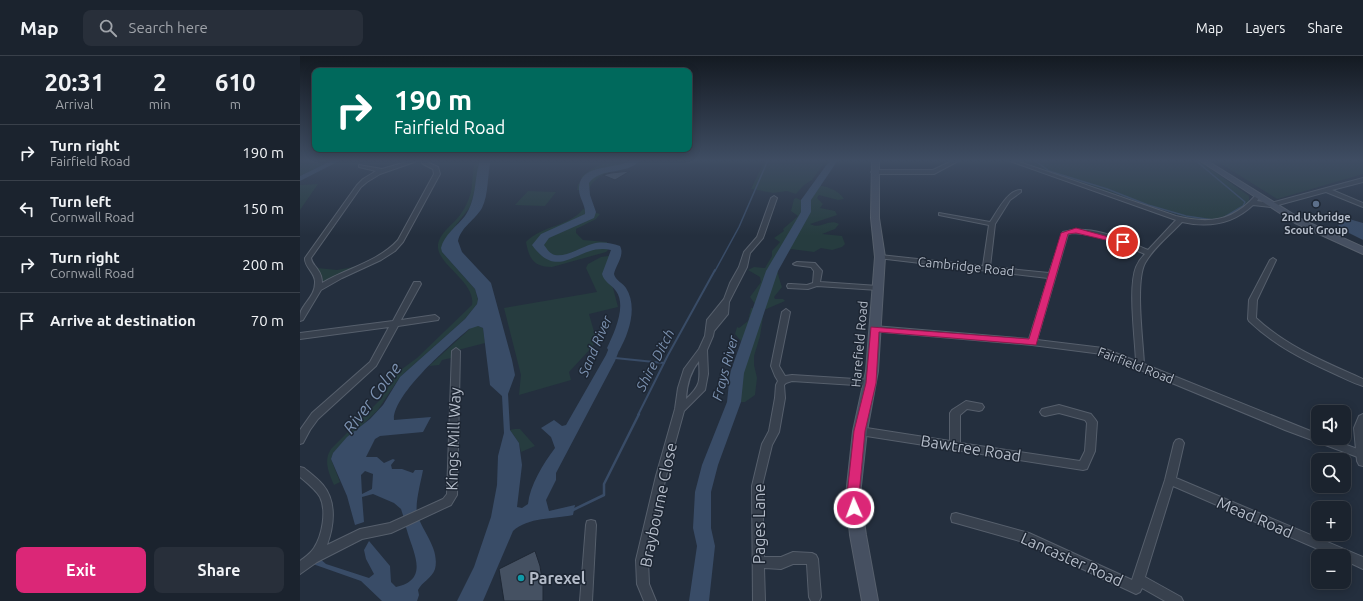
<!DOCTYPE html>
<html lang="en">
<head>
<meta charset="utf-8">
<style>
	:root { --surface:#1b232e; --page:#282f3a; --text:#f1f3f6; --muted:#a0a4aa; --line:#39404a; --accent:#db2777 }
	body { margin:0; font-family:Ubuntu,sans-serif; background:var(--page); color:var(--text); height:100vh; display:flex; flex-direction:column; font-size:15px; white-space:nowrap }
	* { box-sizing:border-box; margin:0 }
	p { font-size:13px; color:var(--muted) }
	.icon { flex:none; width:22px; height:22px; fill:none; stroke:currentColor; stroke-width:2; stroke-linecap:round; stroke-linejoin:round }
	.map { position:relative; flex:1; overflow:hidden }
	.side { display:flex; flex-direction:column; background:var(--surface); width:300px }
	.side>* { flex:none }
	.hud { position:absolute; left:12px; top:12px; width:380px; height:84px; border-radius:8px; box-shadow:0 2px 10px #0003,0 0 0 1px var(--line); background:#00695c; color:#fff; overflow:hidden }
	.controls { position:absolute; left:1011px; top:349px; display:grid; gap:8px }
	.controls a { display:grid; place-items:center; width:40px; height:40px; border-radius:8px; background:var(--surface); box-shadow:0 2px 10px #0003,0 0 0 1px var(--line); font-size:20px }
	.pin { position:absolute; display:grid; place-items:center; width:34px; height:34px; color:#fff; margin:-17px; border:2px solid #fff; border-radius:50%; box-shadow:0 1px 4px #0007 }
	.me { position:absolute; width:44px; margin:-22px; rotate:358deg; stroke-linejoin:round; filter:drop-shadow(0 0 3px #0008) }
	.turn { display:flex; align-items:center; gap:14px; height:84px; padding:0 16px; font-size:18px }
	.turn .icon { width:52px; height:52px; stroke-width:2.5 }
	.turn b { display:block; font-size:28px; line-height:34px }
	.eta { display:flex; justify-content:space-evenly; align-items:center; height:68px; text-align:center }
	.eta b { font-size:24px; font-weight:600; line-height:28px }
	.primary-button { display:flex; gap:8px; margin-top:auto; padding:8px 16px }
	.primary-button a { flex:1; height:46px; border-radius:8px; background:var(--accent); color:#fff; font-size:16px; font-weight:600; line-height:46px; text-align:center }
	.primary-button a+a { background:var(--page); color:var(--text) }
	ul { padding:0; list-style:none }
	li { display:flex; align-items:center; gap:12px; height:56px; padding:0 16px; border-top:1px solid var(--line) }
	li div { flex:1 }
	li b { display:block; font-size:15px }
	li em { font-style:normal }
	header { display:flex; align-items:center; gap:24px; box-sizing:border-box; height:56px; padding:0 20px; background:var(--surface); border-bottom:1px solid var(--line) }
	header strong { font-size:19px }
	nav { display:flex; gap:22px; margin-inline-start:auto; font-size:14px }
	.search { width:280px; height:36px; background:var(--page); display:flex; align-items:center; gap:10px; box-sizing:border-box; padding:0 14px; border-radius:8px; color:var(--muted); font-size:15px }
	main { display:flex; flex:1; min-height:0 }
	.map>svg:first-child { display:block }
</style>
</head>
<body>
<header>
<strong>Map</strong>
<div class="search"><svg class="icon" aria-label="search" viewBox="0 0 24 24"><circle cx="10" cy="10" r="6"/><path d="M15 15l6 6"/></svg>Search here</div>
<nav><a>Map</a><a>Layers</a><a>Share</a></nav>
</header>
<main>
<section class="side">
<div class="eta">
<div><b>20:31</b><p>Arrival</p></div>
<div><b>2</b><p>min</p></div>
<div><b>610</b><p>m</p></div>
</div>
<ul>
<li><svg class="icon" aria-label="right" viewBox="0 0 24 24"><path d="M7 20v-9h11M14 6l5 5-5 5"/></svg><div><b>Turn right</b><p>Fairfield Road</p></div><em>190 m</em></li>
<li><svg class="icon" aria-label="left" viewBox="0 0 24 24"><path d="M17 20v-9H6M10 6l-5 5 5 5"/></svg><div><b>Turn left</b><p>Cornwall Road</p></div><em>150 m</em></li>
<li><svg class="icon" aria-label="right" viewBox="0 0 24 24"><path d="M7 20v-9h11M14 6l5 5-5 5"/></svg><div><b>Turn right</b><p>Cornwall Road</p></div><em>200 m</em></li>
<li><svg class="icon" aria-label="arrive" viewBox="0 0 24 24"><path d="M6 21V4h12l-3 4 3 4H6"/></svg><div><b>Arrive at destination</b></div><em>70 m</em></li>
</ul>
<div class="primary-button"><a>Exit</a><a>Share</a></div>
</section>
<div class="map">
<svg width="1063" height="545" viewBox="0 0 1063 545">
	<rect width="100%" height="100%" fill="#242f3e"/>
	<!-- green -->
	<g fill="#263c3f">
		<path d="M0,104H33L0,120Z"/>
		<path d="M176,104H180L175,133L170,151L153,173L142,196L175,233L178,244L177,248L165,263L100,321L77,355L33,397L31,403L40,426L34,429C29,417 23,405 31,393L81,343L92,325L102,313L117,302L172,249C176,227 140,210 138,192C137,178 153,169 160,159C166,151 172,138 172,128C173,119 173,112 176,104Z"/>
		<path d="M312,104H340C323,120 302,108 288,134H277L278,128L285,123L281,122L282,120L293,112Z"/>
		<path d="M465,104H543L522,110L512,124L504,129L496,138L487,135L473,137L451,133Z"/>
		<path d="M713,104H898L949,140V146L932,162L905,165L884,161Z"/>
		<path d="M915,104H1063V118L977,143Z"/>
		<path d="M18,128L0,154V129Z"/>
		<path d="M514,129C524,129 539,134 544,143L538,144L519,139L517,142L523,148L520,152L535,155L537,159L510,168C521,174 529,162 539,168L535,173L522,178L542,180L545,188L542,191L532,194L521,192L514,196L491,193C475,208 475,210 482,231L474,241L475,243H483L485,245L464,254L460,280L454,300V309L457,322L455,339L445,346H441L433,338V332L439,319L443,290L441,285L435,278L437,271L439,272L448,265L451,252H453L455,248L450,241L461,226L460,221L448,214L454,211L465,212L472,200V195L480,186L474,182L484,175L483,173L498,160L491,155L494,143L496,142L503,145L508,143L510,136L509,132Z"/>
		<path d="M228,135L256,136L245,150L215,149Z"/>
		<path d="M283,153L300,158L296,163L276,173V177L283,184L307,186L308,194L306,196L252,211C233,211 229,202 226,186C242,169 269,171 283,153Z"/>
		<path d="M315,199L318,200L306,217L313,232L318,251L289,258L295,279L293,290L269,316L271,324L219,339L221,319L204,252L297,236L286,212L288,208L301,201Z"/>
		<path d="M59,210L23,227L22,220L17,212L37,214Z"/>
		<path d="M173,270H178L183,272L185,287L154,295L151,302L142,304L139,309L129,310Z"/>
		<path d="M215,373H220L235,390L221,396L219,387L210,374Z"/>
	</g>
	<!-- water -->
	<g fill="#394c67" fill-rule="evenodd">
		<path d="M33,104H41L0,125V120Z"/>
		<path d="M180,104H191C187,119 189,138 182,152C175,164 161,171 158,185L162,196L191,227L212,304L215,319L208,338L210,374L219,387L222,409L217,451L222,452L228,448C230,429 243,408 255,392L251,381L241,372L254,364L262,370L266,369L306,299L315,277L326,276L315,305L256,417V424L246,444L249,455L275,449L273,459C254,463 228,461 213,475L183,545H157L174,511L191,461L197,429L198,400L204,377L202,340L190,329L183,272L178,270L169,273C151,288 92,339 94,364L131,361L123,376L80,380L75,383L66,401H77L84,407L93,403L95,404L91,409L92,413H102L113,417L115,414H123C121,425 115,447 117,457C122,476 140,492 135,513C132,522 122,526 118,534L119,539L117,545H82L61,525L10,507L19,502L26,508L69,522L74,518L66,503L64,494L69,485L90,510L91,526L96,531C128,524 115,500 108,478C105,469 104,461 101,453L94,447L73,438L62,441L64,466L55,469L47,440L31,403L33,397L47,381L70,363L83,349L100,321L165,263L177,248L178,243L175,233L142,196L141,192C144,179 157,170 165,160C177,143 174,122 180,104ZM65,415L73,418L72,433L62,438L61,419Z"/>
		<path d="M1049,163L1063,167V184L1043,174L1038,169Z"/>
	</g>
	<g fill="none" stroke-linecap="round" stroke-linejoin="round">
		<!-- stream-far2 -->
		<g stroke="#394c67" stroke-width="1.5">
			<path d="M734,104L749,115L807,133L848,149L886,160L913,164"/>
			<path d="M895,104L945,146L943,150L923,162"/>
			<path d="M415,215L439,171L468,104"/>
		</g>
		<!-- stream-far1 -->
		<g stroke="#394c67" stroke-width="2">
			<path d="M315,302L364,307"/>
			<path d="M338,359L368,299L415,214"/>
		</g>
		<!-- stream -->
		<path stroke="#394c67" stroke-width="2.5" d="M273,454L304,439V428L339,358"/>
		<!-- river -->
		<g fill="#394c67" fill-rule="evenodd">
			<path d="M331,104H340C327,120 302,110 289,127L290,139L296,156L294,162L249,182L244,189C247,193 250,198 255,199C267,201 281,191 292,188C302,185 310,187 320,190C325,199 316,209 314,218C315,224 323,227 326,232C338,251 329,277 319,295H309L307,292C314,277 327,250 316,235C311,228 304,226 302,218L311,194C279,186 260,228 232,189L241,178L285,158C286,149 278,141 279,131C281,107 317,114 331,104Z"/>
			<path d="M530,104H538L511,144V156L478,215L444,317L441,346L418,409L411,436V472L415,490L409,545H389L397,490L393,472L395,436L402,409L427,346L430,317L466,215L501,156V144Z"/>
		</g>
	</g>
	<!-- building -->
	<g fill="#455162" stroke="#1f2835">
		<path d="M330,115L315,124L303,119L311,117Z"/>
		<path d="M235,495L240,510L243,530V545H204L199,513Z"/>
	</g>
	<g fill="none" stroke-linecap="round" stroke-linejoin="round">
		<defs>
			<g id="minor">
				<path d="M113,104H120L80,118L67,126L61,131L11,202C12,208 15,209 18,214C21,218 22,222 22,227C47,212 78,206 98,184L134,118L133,113L123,108L120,104H125L127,106L138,111L140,118L103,186L95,195L81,204L42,222L21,234L3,264L0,265C0,262 0,258 1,255C5,246 15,239 15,227C16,217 4,211 5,202L57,129L63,123L76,115L59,111V109L82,113Z"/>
				<path d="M654,104H660L634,118H574L571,116L574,114H633Z"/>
				<path d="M707,104H714L876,160C908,168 932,166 955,140H959L960,141L957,145L971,147L1063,122V126L1032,134L1063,147V151L1026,136L971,151L953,149C933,168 909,172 882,166C870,179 854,191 845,207C835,226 843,285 844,308L1018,378V382H1028L1063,395V403L985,374L802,298L732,289L571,275L570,273L574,270L729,283L748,222L578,202L577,201L578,200L580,199L683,210L689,169L639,159V157L690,166C697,156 708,133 721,134V136L710,144L695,168L690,211L749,217L763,176C791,168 822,183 848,194L876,164ZM773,177C798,178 821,188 845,198C841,202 838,206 836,211C828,231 835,281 836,305L803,292L737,284L768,178Z"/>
				<path d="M474,140L477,142L463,182L450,197L447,211L429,246L428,258L414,275L413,280L407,294L408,318L405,334L384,355L366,420L348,504L349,528L356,545H344L337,528L336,504L356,420L375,353L378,332L384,313L399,293L405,280L407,264L424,243L430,227L439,211L444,196L457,181L471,142ZM399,305C400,325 401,329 386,343C387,328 390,316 399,305Z"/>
				<path d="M973,202L976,204L957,244L956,262C987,291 1025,306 1063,323V330C1053,327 1044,322 1035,318C1003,304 974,289 949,265L948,263L949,244L970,204Z"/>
				<path d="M497,206L515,207L522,215L520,226L578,230L582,232L578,234L517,230L508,233L488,232L487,230L488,228H491L507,229L513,227L514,215L511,211L495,209L493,208Z"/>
				<path d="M114,226H120L121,228L101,264L135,259L139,262L138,264L98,270L76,310L18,363L10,374L3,387L0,388V374L12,357L70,306L89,271L0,283V277L93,265Z"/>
				<path d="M486,253L490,256L479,310L485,320L492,319L571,324L574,325L575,327L574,329L571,330L492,325L486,327L484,329L485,342L479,376L472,389L462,430L464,501H481L493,496L512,497L516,499L518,503L521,541L519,545H511L509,541L507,508H493L481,513L464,512L465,545H453L452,430L462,388L469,375L475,342L476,329L478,325L475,320L471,310L482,256Z"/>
				<path d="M156,292L160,295L157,439L151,449L91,477L62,483L17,506L0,518V505C5,501 10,498 14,492C22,480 27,455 20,441C15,433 7,427 0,421V411L4,412C10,417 17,422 23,429C37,446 34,470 27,489L60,473L90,467L143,443L147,438L152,295Z"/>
				<path d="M666,345L682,348L684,351L682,354L679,355L667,353L660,359V387L780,405L785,395L787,367L785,364L759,357L745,360L742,359L740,356L742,353L759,349L791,358L795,363L797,366L795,395L787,413L783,414L560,379L557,378L555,375L557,372L560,371L650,385V357L652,354Z"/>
				<path d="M879,383L882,384L884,387L876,422L1063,501V513L1044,504V500H1034L873,430L845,521L881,541L883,545H865L842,532L840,536L836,538L727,487L656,467L652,466L651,462L652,458L656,457L729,477L832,524L865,424L874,387L876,384Z"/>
				<path d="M291,464L295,465L296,469L292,545H280L286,469L287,465Z"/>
			</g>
			<path id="tertiary" d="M1063,358V410L1059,409L1057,405L1054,372L1059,360Z"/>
			<g id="secondary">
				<path d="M572,104H579V162L585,201L578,315L567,375L560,439L566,479L578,545H562L550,479L546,439L553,375L566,315L575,201L571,162Z"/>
				<path d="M899,104H906L1001,163L1063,191V198L995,167Z"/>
			</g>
		</defs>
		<!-- minor casing -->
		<use href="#minor" stroke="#565f6c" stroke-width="2"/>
		<!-- tertiary casing -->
		<use href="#tertiary" stroke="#565f6c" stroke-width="2"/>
		<!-- secondary casing -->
		<use href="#secondary" stroke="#565f6c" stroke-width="2"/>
		<!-- minor -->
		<use href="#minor" fill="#38414e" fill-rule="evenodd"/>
		<!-- tertiary -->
		<use href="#tertiary" fill="#38414e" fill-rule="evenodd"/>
		<!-- secondary -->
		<use href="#secondary" fill="#465061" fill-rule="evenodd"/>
	</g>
	<!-- sky -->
	<linearGradient id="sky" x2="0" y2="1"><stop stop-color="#141a22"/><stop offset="0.58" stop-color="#3f4d63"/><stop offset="1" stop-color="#3f4d63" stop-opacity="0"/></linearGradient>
	<rect width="1063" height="180" fill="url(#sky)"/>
	<!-- route -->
	<path fill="#db2777" stroke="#8e194d" d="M776,172L827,186L823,188L776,177L768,178L736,289L579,276L576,327L565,375L559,439L560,452L559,456L554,458L550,456L547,439L554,375L566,327L571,271L729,283L761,177Z"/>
	<!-- markers -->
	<circle fill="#5c6f8a" stroke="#1d2633" stroke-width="1.5" cx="1016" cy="148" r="4"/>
	<circle fill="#0f9aa8" stroke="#1d2633" stroke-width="1.5" cx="221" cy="522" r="4"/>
	<g text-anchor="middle" stroke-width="3" stroke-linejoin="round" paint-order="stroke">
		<!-- far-poi labels -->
		<g font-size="11" font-weight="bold" fill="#b4bcc9" stroke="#1d2633">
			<text x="1016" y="165">2nd Uxbridge<tspan x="1016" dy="13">Scout Group</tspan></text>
		</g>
		<!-- street labels -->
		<g font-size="13" fill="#b4bcc9" stroke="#1d2633">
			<text transform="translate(666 210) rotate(6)" y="5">Cambridge Road</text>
			<text transform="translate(559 288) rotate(-85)" y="5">Harefield Road</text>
			<text transform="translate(836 309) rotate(21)" y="5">Fairfield Road</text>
		</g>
		<!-- water labels -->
		<g font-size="14" font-style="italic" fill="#7c92b1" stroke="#1d2633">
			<text transform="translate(295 290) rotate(-67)" y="5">Sand River</text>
			<text transform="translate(355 304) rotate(-63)" y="5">Shire Ditch</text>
			<text transform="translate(425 312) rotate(-75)" y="5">Frays River</text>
		</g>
		<!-- near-street labels -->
		<g font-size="16" fill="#b4bcc9" stroke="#1d2633">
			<text transform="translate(153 383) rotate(-88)" y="6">Kings Mill Way</text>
			<text transform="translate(671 392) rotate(9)" y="6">Bawtree Road</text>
			<text transform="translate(358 449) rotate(-78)" y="6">Braybourne Close</text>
			<text transform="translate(955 461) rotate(23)" y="6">Mead Road</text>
			<text transform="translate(459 468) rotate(-90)" y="6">Pages Lane</text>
			<text transform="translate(772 503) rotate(24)" y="6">Lancaster Road</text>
		</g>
		<!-- near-poi labels -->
		<g font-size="16" font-weight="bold" fill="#b4bcc9" stroke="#1d2633" text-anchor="start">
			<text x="229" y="528">Parexel</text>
		</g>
		<!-- near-water labels -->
		<g font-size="17" font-style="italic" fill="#7c92b1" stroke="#1d2633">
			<text transform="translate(72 342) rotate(-53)" y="6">River Colne</text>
		</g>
	</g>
</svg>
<div class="controls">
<a><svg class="icon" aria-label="sound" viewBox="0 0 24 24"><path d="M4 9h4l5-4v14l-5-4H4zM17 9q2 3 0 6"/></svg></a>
<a><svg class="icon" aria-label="search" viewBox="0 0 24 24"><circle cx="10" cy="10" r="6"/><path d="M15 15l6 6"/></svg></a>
<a>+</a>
<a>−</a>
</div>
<div class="pin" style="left:823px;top:186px;background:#d93025"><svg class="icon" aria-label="arrive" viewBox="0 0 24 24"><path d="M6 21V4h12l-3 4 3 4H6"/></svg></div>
<svg class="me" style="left:554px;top:452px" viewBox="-20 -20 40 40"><circle r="17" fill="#db2777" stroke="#fff" stroke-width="3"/><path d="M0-11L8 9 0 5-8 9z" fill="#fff"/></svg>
<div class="hud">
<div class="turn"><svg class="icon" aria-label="right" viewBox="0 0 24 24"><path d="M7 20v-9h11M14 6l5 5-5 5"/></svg><div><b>190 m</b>Fairfield Road</div></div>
</div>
</div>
</main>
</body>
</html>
